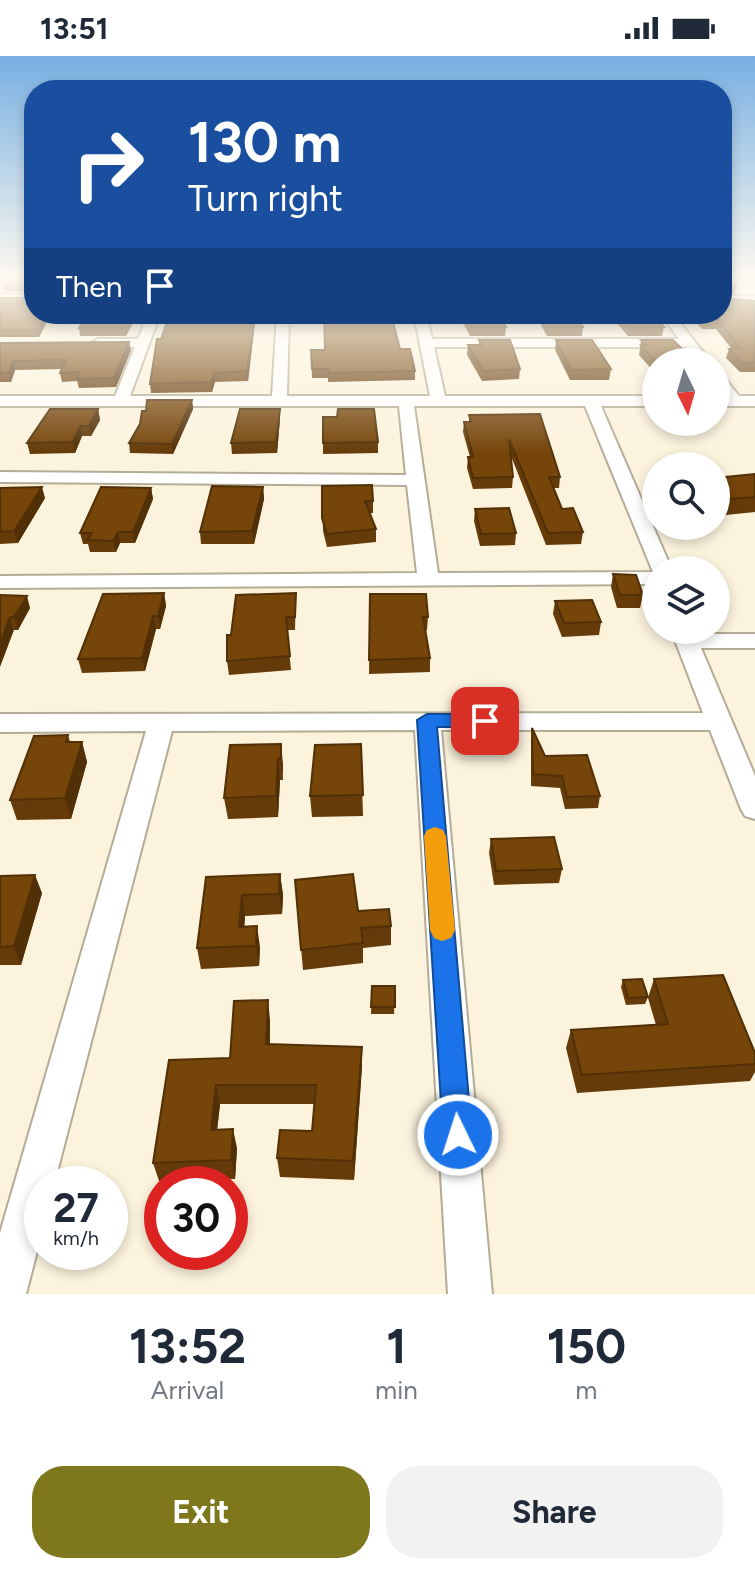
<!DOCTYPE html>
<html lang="en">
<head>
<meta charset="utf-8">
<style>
	:root { --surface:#fff; --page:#f2f2f3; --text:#1f2937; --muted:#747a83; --accent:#7e771b }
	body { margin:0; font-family:Figtree,sans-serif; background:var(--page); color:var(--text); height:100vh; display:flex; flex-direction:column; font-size:30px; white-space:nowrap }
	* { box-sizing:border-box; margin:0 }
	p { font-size:26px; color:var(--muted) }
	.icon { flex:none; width:44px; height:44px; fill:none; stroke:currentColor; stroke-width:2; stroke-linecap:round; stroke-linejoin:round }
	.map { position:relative; height:1238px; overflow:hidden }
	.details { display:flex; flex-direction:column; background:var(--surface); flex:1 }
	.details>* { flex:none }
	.banner { position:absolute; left:24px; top:24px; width:708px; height:244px; border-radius:32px; box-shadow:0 4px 12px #0003; background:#1a4fa0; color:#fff; overflow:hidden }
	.needle { width:52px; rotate:175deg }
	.buttons { position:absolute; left:642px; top:292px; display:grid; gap:16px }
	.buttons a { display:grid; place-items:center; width:88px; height:88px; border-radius:50%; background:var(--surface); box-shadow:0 4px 12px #0003; font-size:40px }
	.speed { position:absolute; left:24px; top:1110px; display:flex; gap:16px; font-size:40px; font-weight:700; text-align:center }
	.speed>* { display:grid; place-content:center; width:104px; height:104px; border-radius:50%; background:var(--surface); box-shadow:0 4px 12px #0003; line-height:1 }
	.speed small { font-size:20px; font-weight:400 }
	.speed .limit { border:12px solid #d22; background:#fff; color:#111 }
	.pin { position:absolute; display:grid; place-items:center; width:68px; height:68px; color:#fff; margin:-34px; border-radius:16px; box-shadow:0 4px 12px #0006 }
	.me { position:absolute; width:88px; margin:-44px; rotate:356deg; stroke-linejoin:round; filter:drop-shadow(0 0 6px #0008) }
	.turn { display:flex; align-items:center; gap:28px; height:168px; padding:0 32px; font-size:36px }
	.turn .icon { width:104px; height:104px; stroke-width:2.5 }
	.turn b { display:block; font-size:56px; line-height:68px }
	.then { display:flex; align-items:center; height:76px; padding:0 32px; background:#0003; gap:16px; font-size:30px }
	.eta { display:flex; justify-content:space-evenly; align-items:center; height:136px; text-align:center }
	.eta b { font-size:48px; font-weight:700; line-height:56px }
	.action { display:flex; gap:16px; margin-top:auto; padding:16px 32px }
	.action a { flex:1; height:92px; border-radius:32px; background:var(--accent); color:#fff; font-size:32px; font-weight:700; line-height:92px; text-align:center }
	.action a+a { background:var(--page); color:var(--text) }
	.status { display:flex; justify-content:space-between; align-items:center; height:56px; padding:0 40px; background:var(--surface); direction:ltr }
	.status svg { height:22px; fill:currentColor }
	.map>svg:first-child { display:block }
</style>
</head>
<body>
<div class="status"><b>13:51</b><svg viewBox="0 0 49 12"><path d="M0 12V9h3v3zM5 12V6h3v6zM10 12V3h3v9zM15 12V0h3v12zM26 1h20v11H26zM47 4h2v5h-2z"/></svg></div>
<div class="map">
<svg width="755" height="1238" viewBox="0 0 755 1238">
	<rect width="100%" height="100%" fill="#fcf3dd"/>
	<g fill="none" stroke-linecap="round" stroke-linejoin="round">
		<defs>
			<g id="minor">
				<rect x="0" y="238" width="34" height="8"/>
				<rect x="722" y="240" width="33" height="8"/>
				<path d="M148,258H160L130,340H272L277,258H289L287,340H430L414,258H426L432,283H679L661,258H673L711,306H697L686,291H434L445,340H656V350H601L672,514H656V528L0,532V520L417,517L407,429L0,426V416L406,419L399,350H0V340H115L135,291H98L91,287L98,283H138ZM414,350H585L653,516L438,517Z"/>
				<path d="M716,317L721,318L739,340H755V350H716V340H724L716,331Z"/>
				<path d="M671,574H693L695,578H755V592H701L755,720V763L745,760L741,753L710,674H441L492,1238H448L415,674L172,675L54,1128H42V1176L26,1238H0V1177L146,675L0,676V658L703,657Z"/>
			</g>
		</defs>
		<!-- minor casing -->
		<use href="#minor" stroke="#b4ac97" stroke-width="4"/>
		<!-- minor -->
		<use href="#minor" fill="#fff" fill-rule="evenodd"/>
	</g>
	<!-- wall -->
	<g fill="#653b09">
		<path d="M33,224L34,228L31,235H5L4,231Z"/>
		<path d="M722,224L736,229L734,237L722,238Z"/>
		<path d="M0,242H24L26,248L34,258H51L39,281H0Z"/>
		<path d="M755,245V316H740L726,302L729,293L731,292L716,273H702L688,258H722Z"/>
		<path d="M88,258H146L143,262L135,263L126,280H80L79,272Z"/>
		<path d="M161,258H255V266L248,325L215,326L212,336L151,337L150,328L161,283L169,261L162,262Z"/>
		<path d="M458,258H499L506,271L505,280H470Z"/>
		<path d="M535,258H577V261L583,271L582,280H547Z"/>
		<path d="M609,258H651L664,271L662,280H628Z"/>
		<path d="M479,284L520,313L519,323L482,325L467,299L468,289H479Z"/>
		<path d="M556,284L611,313L609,324H570L555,294Z"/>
		<path d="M641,284L686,297L685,299L656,306V318L639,299Z"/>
		<path d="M0,287L131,294L116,331L79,332L77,325L62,326L60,317L62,313L15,314L11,326H0Z"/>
		<path d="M400,293L415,315V324L328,326V322H312L311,294Z"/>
		<path d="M192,344L193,353L173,398L130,397L129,387L146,355Z"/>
		<path d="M98,353L100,364L91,380H82L75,397L30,398L27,387Z"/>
		<path d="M280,353V363L277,397L232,398L231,387Z"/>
		<path d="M469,359L560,421L559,432H553L562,453L583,476L581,488L546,489L511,400L513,421L512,432L473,433L467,412L468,401H470L463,376L464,366H469Z"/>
		<path d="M323,361L378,386V397L323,398Z"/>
		<path d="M755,418V456L716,460V422Z"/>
		<path d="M322,430L373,445V457H370L376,473V486L327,491L323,475Z"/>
		<path d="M263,431L264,443L254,488H201L200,476Z"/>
		<path d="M0,432L45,442L18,487L0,488Z"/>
		<path d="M151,432L153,443L135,487H120L116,496H90L88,488H83L80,477Z"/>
		<path d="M475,453L516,477L515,489L480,490L474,465Z"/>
		<path d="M613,518L643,539L640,552H617L611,531Z"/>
		<path d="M164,537L166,550L160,573H156L145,615L82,617L78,603Z"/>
		<path d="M296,537L295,574H287L291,614L229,619L227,605L231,579Z"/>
		<path d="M370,538L428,561L427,574H425L430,602V616L369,618Z"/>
		<path d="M0,539L30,552L18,574H14Z"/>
		<path d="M555,545L601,566L599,579L562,581L553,558Z"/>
		<path d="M532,672L545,700L600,740L598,752L565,753L560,732L531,730V684Z"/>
		<path d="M68,679L70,686H82L87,706L71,763L17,764L10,744Z"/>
		<path d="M281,688L283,724H280L278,761L228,763L224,742Z"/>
		<path d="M361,688L363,760L312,761L310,740Z"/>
		<path d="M491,783L562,813L559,827L494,829L489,797Z"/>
		<path d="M280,818L283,839L282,858L245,860L244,871L260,891L259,910L201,913L197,892L206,821Z"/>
		<path d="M0,820L42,837L21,909H0Z"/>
		<path d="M295,824L391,870V889L363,892V907L303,914Z"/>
		<path d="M654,923L755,997V1016L750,1025L577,1037L566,992L571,974L656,969L648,942Z"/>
		<path d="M623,924L648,941L645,948L626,949L621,931Z"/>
		<path d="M372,930H395L394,958H371Z"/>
		<path d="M270,964V988L362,1010L354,1124L280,1121L277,1102L312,1075L314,1048H220L217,1074L237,1092L235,1123L159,1125L153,1107L230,1002Z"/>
	</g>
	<!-- shaded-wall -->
	<g fill="#523007">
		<path d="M46,258H51L39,281L38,274Z"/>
		<path d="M132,258H134L135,263L126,280L125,272Z"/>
		<path d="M255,258V266L248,325L247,315Z"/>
		<path d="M129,286L131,294L116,331L114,322Z"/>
		<path d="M13,305L15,314L11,326L9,317Z"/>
		<path d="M214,317L215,326L212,336L211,326Z"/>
		<path d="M192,344L193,353L173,398L172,388Z"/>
		<path d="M98,353L100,364L91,380L89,370Z"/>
		<path d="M280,353V363L277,397L276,386Z"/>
		<path d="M80,370L82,380L75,397L73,386Z"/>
		<path d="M42,431L45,442L18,487L14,475Z"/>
		<path d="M263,431L264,443L254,488L252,475Z"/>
		<path d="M151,432L153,443L135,487L133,476Z"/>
		<path d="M118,476L120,487L116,496L113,485Z"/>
		<path d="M164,537L166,550L160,573L158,560Z"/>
		<path d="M27,540L30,552L18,574L14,561Z"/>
		<path d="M153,560L156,573L145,615L142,602Z"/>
		<path d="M10,561L14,574L0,611V587Z"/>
		<path d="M82,686L87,706L71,763L65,742Z"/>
		<path d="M281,688L283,708V724L281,703Z"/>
		<path d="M278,703L280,724L278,761L276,740Z"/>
		<path d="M280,818L283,839L282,858L279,838Z"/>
		<path d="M35,819L42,837L21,909L14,890Z"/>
		<path d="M242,839L245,860L243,892L239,871Z"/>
		<path d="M257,870L260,891L259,910L256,890Z"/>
		<path d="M268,944L270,964L269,1007L266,988Z"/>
		<path d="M362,991V1010L354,1124L353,1105Z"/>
		<path d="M216,1029L220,1048L215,1093L211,1074Z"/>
		<path d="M233,1073L237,1092L235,1123L231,1104Z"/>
	</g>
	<!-- building -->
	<g fill="#75450a" stroke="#523007" stroke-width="2">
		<path d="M32,224L30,231H4L10,225Z"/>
		<path d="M722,224H730L736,229L722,230Z"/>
		<path d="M0,242H24L22,248H34V258H46L38,274H0Z"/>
		<path d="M722,242L755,245V306L742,307L729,293L740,292L718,264H704L698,258H722Z"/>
		<path d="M88,258H132L125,272H79Z"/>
		<path d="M170,258H255L247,315L214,317L211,326L150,328L157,283H161Z"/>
		<path d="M324,258H391L400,293H410L415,315L328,317V313H312L311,294H325Z"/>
		<path d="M463,258H499L506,271H471Z"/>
		<path d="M540,258H575L583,271H548Z"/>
		<path d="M617,258H651L664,271L629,272Z"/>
		<path d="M479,284H510L520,313L483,315L468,289H482Z"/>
		<path d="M556,284H592L611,313L571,314Z"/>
		<path d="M641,284H673L686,297H683L691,306H656L641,289H646Z"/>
		<path d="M129,286L114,322L77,323L80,316L60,317L66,304L13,305L9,317H0V287Z"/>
		<path d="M147,344H192L172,388L129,387L140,368L142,355H146Z"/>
		<path d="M50,353H98L89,370H80L73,386L27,387Z"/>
		<path d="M240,353H280L276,386L231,387Z"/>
		<path d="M338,353H374L378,386L323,387V361H337Z"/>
		<path d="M540,358L560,421H549L562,453L573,452L583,476L548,477L509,383L513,421L473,422L468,401H473L464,366H471L469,359Z"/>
		<path d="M755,418V441L716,444V422Z"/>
		<path d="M372,429L373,445H365L376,473L327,478L322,462V430Z"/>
		<path d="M212,430L263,431L252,475L200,476Z"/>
		<path d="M42,431L14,475L0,476V432Z"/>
		<path d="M101,431L151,432L133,476H118L113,485L87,484L92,477H80Z"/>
		<path d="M509,452L516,477L481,478L475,453Z"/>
		<path d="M613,518L636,519L643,539H620Z"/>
		<path d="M164,537L158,560H153L142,602L78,603L103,538Z"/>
		<path d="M296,537L295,561H286L290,600L227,605V579H231L236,539Z"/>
		<path d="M370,538H426L428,561H423L430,602L369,604Z"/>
		<path d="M0,539L27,540L14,561H10L0,587Z"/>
		<path d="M592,544L601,566L564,567L555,545Z"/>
		<path d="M532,672L545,700L587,699L600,740L567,741L562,720L533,718Z"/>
		<path d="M68,679L66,686H82L65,742L10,744L34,680Z"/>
		<path d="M281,688V703H278L276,740L224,742L230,689Z"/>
		<path d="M361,688L363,739L310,740L315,689Z"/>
		<path d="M554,781L562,813L496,815L491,783Z"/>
		<path d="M280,818L279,838L242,839L239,871L257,870L256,890L197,892L206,821Z"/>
		<path d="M353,818L358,855L389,853L391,870L361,872L363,887L301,894L295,824Z"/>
		<path d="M35,819L14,890L0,891V820Z"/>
		<path d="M723,919L755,997V1008L582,1019L571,974L668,968L654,923Z"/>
		<path d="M642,923L648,941L628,942L623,924Z"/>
		<path d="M372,930H395V951H371Z"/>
		<path d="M268,944L266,988L362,991L353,1105L277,1102L280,1074L312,1075L316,1029H216L211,1074L233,1073L231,1104L153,1107L169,1004L230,1002L234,945Z"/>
	</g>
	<!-- sky -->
	<linearGradient id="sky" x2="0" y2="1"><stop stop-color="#77afe2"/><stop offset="0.56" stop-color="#fefaf0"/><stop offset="1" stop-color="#fefaf0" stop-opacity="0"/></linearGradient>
	<rect width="755" height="397" fill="url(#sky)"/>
	<!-- route -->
	<path fill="#1a73e8" stroke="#114b97" stroke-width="2" d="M427,658H485L495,665L485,671H437L472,1079L468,1089L458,1093L447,1089L443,1079L417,664Z"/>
	<!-- slow -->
	<path fill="#f59e0b" d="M435,771L443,774L446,780L455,874L451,882L442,885L434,882L430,874L424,780L427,774Z"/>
</svg>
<div class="buttons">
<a><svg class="needle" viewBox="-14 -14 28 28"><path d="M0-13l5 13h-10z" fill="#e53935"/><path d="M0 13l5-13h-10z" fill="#747a83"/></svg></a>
<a><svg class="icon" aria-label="search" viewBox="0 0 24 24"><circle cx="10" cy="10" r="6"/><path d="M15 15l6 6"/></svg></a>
<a><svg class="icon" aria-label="layers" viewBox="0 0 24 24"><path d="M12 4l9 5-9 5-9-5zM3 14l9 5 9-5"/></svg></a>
</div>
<div class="speed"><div>27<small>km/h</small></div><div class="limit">30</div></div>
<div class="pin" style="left:485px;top:665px;background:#d93025"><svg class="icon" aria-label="arrive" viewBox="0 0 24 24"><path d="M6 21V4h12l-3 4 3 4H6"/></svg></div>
<svg class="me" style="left:458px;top:1079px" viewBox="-20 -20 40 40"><circle r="17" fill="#1a73e8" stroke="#fff" stroke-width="3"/><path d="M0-11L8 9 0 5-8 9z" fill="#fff"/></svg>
<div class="banner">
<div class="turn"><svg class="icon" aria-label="right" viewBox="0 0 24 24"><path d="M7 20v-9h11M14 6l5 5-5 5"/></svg><div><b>130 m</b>Turn right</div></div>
<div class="then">Then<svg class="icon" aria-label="arrive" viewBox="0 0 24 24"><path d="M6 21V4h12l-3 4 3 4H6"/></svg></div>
</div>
</div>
<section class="details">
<div class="eta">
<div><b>13:52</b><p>Arrival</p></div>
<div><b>1</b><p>min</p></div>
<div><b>150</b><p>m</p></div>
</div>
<div class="action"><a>Exit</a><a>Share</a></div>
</section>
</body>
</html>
